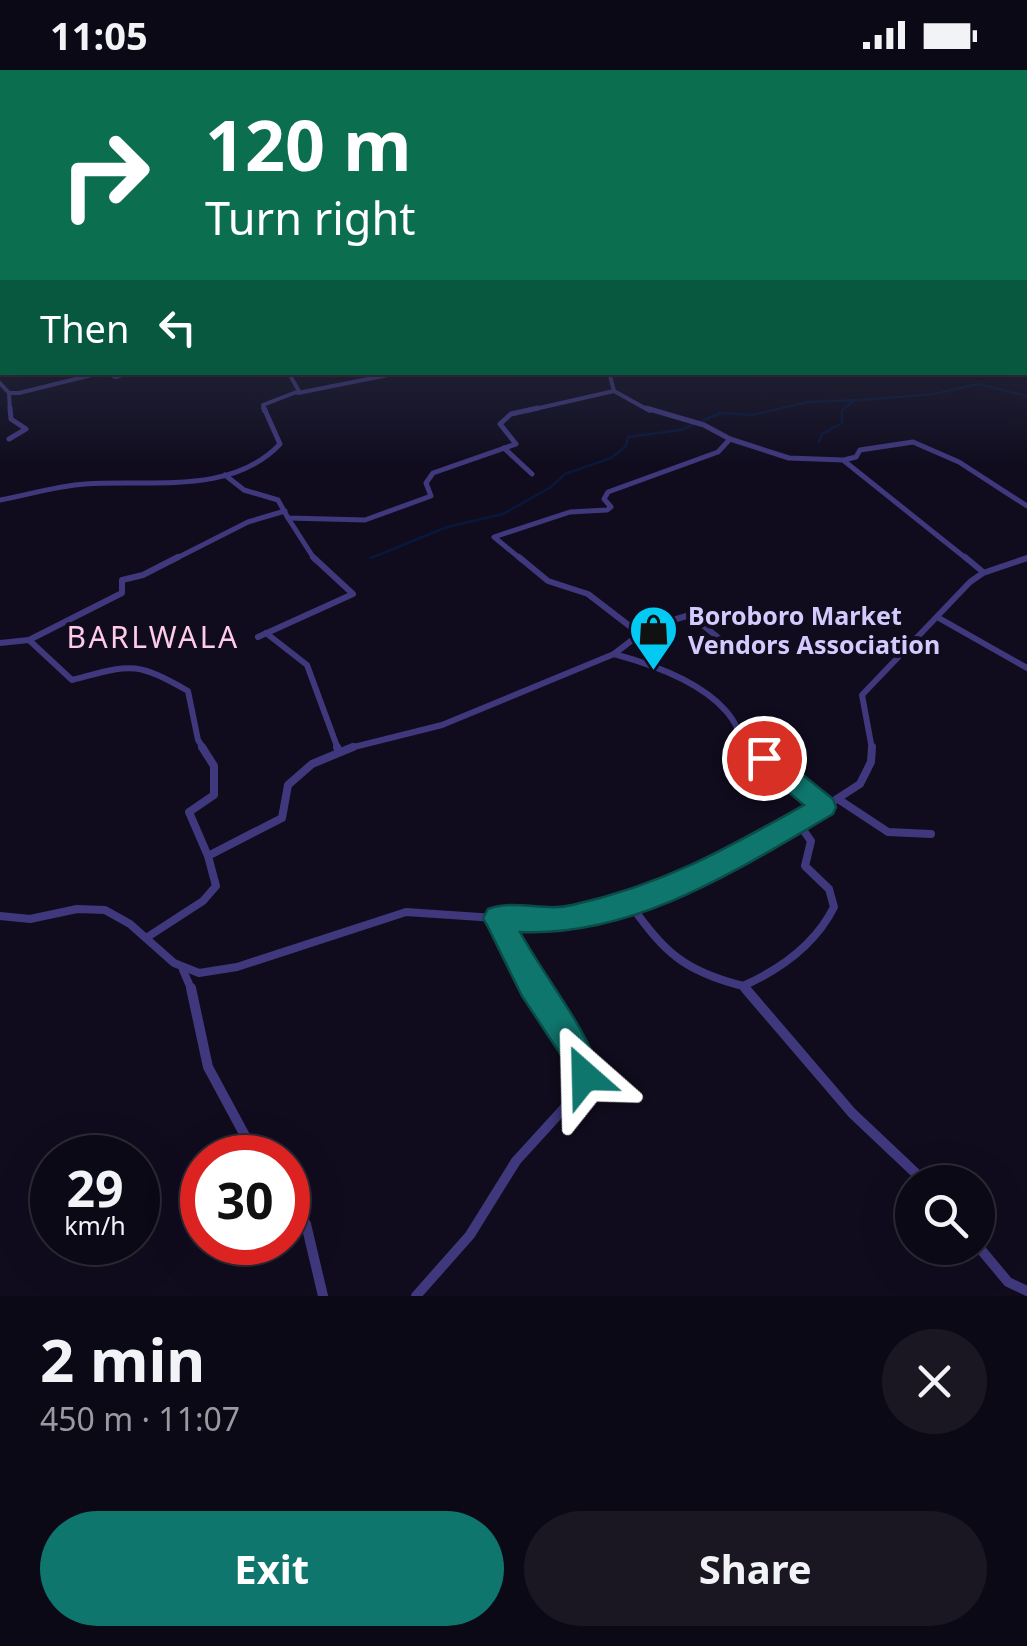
<!DOCTYPE html>
<html lang="en">
<head>
<meta charset="utf-8">
<style>
	:root { --surface:#0c0916; --page:#1a1723; --text:#f1f3f6; --muted:#9a9aa1; --line:#2c2a35; --accent:#0f766e }
	body { margin:0; font-family:"Noto Sans",sans-serif; background:var(--page); color:var(--text); height:100vh; display:flex; flex-direction:column; font-size:38px; white-space:nowrap }
	* { box-sizing:border-box; margin:0 }
	p { font-size:32px; color:var(--muted) }
	.icon { flex:none; width:55px; height:55px; fill:none; stroke:currentColor; stroke-width:2; stroke-linecap:round; stroke-linejoin:round }
	.map { position:relative; height:1226px; overflow:hidden }
	.sheet { display:flex; flex-direction:column; background:var(--surface); flex:1 }
	.sheet>* { flex:none }
	.hud { position:absolute; left:0px; top:0px; width:1028px; height:305px; box-shadow:0 10px 40px #0002,0 0 0 2px var(--line); background:#0b6e4f; color:#fff; overflow:hidden }
	.controls { position:absolute; left:895px; top:1095px; display:grid; gap:20px }
	.controls a { display:grid; place-items:center; width:100px; height:100px; border-radius:50%; background:var(--surface); box-shadow:0 10px 40px #0002,0 0 0 2px var(--line); font-size:50px }
	.speed { position:absolute; left:30px; top:1065px; display:flex; gap:20px; font-size:50px; font-weight:700; text-align:center }
	.speed>* { display:grid; place-content:center; width:130px; height:130px; border-radius:50%; background:var(--surface); box-shadow:0 10px 40px #0002,0 0 0 2px var(--line); line-height:1 }
	.speed small { font-size:25px; font-weight:400 }
	.speed .limit { border:15px solid #d22; background:#fff; color:#111 }
	.pin { position:absolute; display:grid; place-items:center; width:85px; height:85px; color:#fff; margin:-42px; border:5px solid #fff; border-radius:50%; box-shadow:0 2px 10px #0007 }
	.me { position:absolute; width:110px; margin:-55px; rotate:335deg; stroke-linejoin:round; filter:drop-shadow(0 0 8px #0008) }
	.turn { display:flex; align-items:center; gap:35px; height:210px; padding:0 40px; font-size:45px }
	.turn .icon { width:130px; height:130px; stroke-width:2.5 }
	.turn b { display:block; font-size:70px; line-height:85px }
	.then { display:flex; align-items:center; height:95px; padding:0 40px; background:#0003; gap:20px; font-size:38px }
	.round { display:grid; place-items:center; flex:none; width:105px; height:105px; border-radius:52px; background:var(--page) }
	.summary { display:flex; align-items:center; justify-content:space-between; height:170px; padding:0 40px }
	h1 { font-size:60px; font-weight:700; line-height:75px }
	.primary-button { display:flex; gap:20px; margin-top:auto; padding:20px 40px }
	.primary-button a { flex:1; height:115px; border-radius:60px; background:var(--accent); color:#fff; font-size:40px; font-weight:700; line-height:115px; text-align:center }
	.primary-button a+a { background:var(--page); color:var(--text) }
	.status { display:flex; justify-content:space-between; align-items:center; height:70px; padding:0 50px; background:var(--surface); direction:ltr }
	.status svg { height:28px; fill:currentColor }
	.map>svg:first-child { display:block }
</style>
</head>
<body>
<div class="status"><b>11:05</b><svg viewBox="0 0 49 12"><path d="M0 12V9h3v3zM5 12V6h3v6zM10 12V3h3v9zM15 12V0h3v12zM26 1h20v11H26zM47 4h2v5h-2z"/></svg></div>
<div class="map">
<svg width="1027" height="1226" viewBox="0 0 1027 1226">
	<rect width="100%" height="100%" fill="#100c1e"/>
	<g fill="none" stroke-linecap="round" stroke-linejoin="round">
		<!-- stream -->
		<g stroke="#09183a" stroke-width="2.5">
			<path d="M862,330L933,324L978,314L1027,326"/>
			<path d="M819,372L822,364L842,353V340L854,331"/>
			<path d="M371,488L447,457L503,444L551,417L565,404L611,388L626,376L628,367L681,360L720,343L752,345L808,332L859,330"/>
		</g>
		<!-- street-far4 -->
		<g stroke="#3f387d" stroke-width="4">
			<path d="M105,302L115,307L134,302"/>
			<path d="M609,302L614,321L650,341"/>
			<path d="M0,313L9,323H19L104,302"/>
			<path d="M9,323L10,341"/>
			<path d="M298,323L403,302"/>
			<path d="M264,341L263,335L299,321L288,302"/>
			<path d="M526,341L614,321"/>
		</g>
		<!-- street-far3 -->
		<g stroke="#3f387d" stroke-width="5">
			<path d="M646,338L704,355L730,369L789,388L843,390L968,490"/>
			<path d="M9,369L26,359L11,349L10,338"/>
			<path d="M504,378L532,404"/>
			<path d="M844,390L856,387L860,380L913,372L959,392L1027,436"/>
			<path d="M225,405L244,420L278,430L288,448L365,450L431,426L426,413L433,403L516,374L500,354L511,344L538,338"/>
			<path d="M0,430C28,425 56,416 85,414C150,409 231,426 280,374L264,338"/>
			<path d="M288,448L315,490"/>
			<path d="M173,490L248,452L285,441"/>
			<path d="M522,490L494,467L570,442L607,440L611,437L604,429L608,422L718,382L730,369"/>
			<path d="M1022,490L1027,488"/>
		</g>
		<!-- street-far2 -->
		<g stroke="#3f387d" stroke-width="6">
			<path d="M519,487L548,511L588,524L640,564"/>
			<path d="M965,487L983,502"/>
			<path d="M937,547L1027,598"/>
			<path d="M266,563L307,595L338,679"/>
			<path d="M258,567L353,524L313,487"/>
			<path d="M29,570L122,523V510L143,505L178,487"/>
			<path d="M0,573L29,570L72,610C131,595 133,590 188,621L198,670L204,679"/>
			<path d="M614,584C651,594 700,611 726,641C738,654 739,668 753,679"/>
			<path d="M346,679L442,655L614,584L649,557L690,545L720,569"/>
			<path d="M872,679L862,625L970,512L983,503L1027,488"/>
		</g>
		<!-- street-far1 -->
		<g stroke="#3f387d" stroke-width="8">
			<path d="M202,677L214,696V725L189,742L208,786"/>
			<path d="M337,677L339,682"/>
			<path d="M750,677L823,737"/>
			<path d="M838,729L888,762L931,764"/>
			<path d="M630,834C665,883 684,901 743,916C781,899 815,875 834,837L829,819L805,796L811,771L799,754"/>
			<path d="M0,846L30,849L77,839L105,840L130,854L174,893L199,903L237,897L406,842L541,851L595,846L674,819L795,756L860,714L871,692L872,677"/>
			<path d="M498,848L536,921"/>
			<path d="M146,868L203,831L216,816L208,786L282,748L288,715L312,694L353,677"/>
			<path d="M183,900L192,921"/>
			<path d="M743,916L747,921"/>
		</g>
		<!-- street -->
		<g stroke="#3f387d" stroke-width="10">
			<path d="M191,918L208,997L257,1088"/>
			<path d="M745,918L852,1043L925,1112"/>
			<path d="M288,1127L306,1154L323,1226"/>
			<path d="M978,1176L1008,1212L1027,1221"/>
			<path d="M416,1226L470,1165L516,1091L578,1023L585,1007L577,980L534,918"/>
		</g>
	</g>
	<!-- sky -->
	<linearGradient id="sky" x2="0" y2="1"><stop stop-color="#090710"/><stop offset="0.56" stop-color="#31344c"/><stop offset="1" stop-color="#31344c" stop-opacity="0"/></linearGradient>
	<rect width="1027" height="394" fill="url(#sky)"/>
	<!-- route -->
	<path fill="#0f766e" stroke="#0a4d48" stroke-width="2.5" d="M764,678L773,681L833,729L836,737L833,744C737,800 635,867 520,862C547,911 584,954 602,1006L597,1018L585,1023L573,1018L563,988L522,926L488,857L483,848L488,839C514,829 544,842 572,835C662,815 724,780 804,735L755,694L752,688L755,681Z"/>
	<!-- icons -->
	<defs>
		<symbol id="shop-pin" viewBox="-11 -11 22 30"><path d="M0 17L-7.5 6A9.5 9.5 0 1 1 7.5 6Z" fill="#03caf2" stroke="#100c1e"/><path d="M-5-2.5h2.3a2.7 3.5 0 0 1 5.4 0H5L5.5 6h-11ZM-1.5-2.5h3a1.5 2.3 0 0 0-3 0Z" fill="#111"/></symbol>
	</defs>
	<g fill-rule="evenodd">
		<use href="#shop-pin" x="626" y="532" width="55" height="75"/>
	</g>
	<g text-anchor="middle" stroke-width="8" stroke-linejoin="round" paint-order="stroke">
		<!-- poi labels -->
		<g font-size="25" font-weight="bold" fill="#d3cafe" stroke="#100c1e" text-anchor="start">
			<text x="688" y="555">Boroboro Market<tspan x="688" dy="29">Vendors Association</tspan></text>
		</g>
		<!-- quarter labels -->
		<g font-size="30" letter-spacing="2.5" fill="#fecce9" stroke="#100c1e">
			<text x="153" y="578">BARLWALA</text>
		</g>
	</g>
</svg>
<div class="controls">
<a><svg class="icon" aria-label="search" viewBox="0 0 24 24"><circle cx="10" cy="10" r="6"/><path d="M15 15l6 6"/></svg></a>
</div>
<div class="speed"><div>29<small>km/h</small></div><div class="limit">30</div></div>
<div class="pin" style="left:764px;top:688px;background:#d93025"><svg class="icon" aria-label="arrive" viewBox="0 0 24 24"><path d="M6 21V4h12l-3 4 3 4H6"/></svg></div>
<svg class="me" style="left:585px;top:1006px" viewBox="-20 -20 40 40"><path d="M0-17L14 15 0 8-14 15z" fill="#0f766e" stroke="#fff" stroke-width="4"/></svg>
<div class="hud">
<div class="turn"><svg class="icon" aria-label="right" viewBox="0 0 24 24"><path d="M7 20v-9h11M14 6l5 5-5 5"/></svg><div><b>120 m</b>Turn right</div></div>
<div class="then">Then<svg class="icon" aria-label="left" viewBox="0 0 24 24"><path d="M17 20v-9H6M10 6l-5 5 5 5"/></svg></div>
</div>
</div>
<section class="sheet">
<div class="summary"><div><h1>2 min</h1><p>450 m · 11:07</p></div><a class="round"><svg class="icon" aria-label="close" viewBox="0 0 24 24"><path d="M6 6l12 12M18 6L6 18"/></svg></a></div>
<div class="primary-button"><a>Exit</a><a>Share</a></div>
</section>
</body>
</html>
